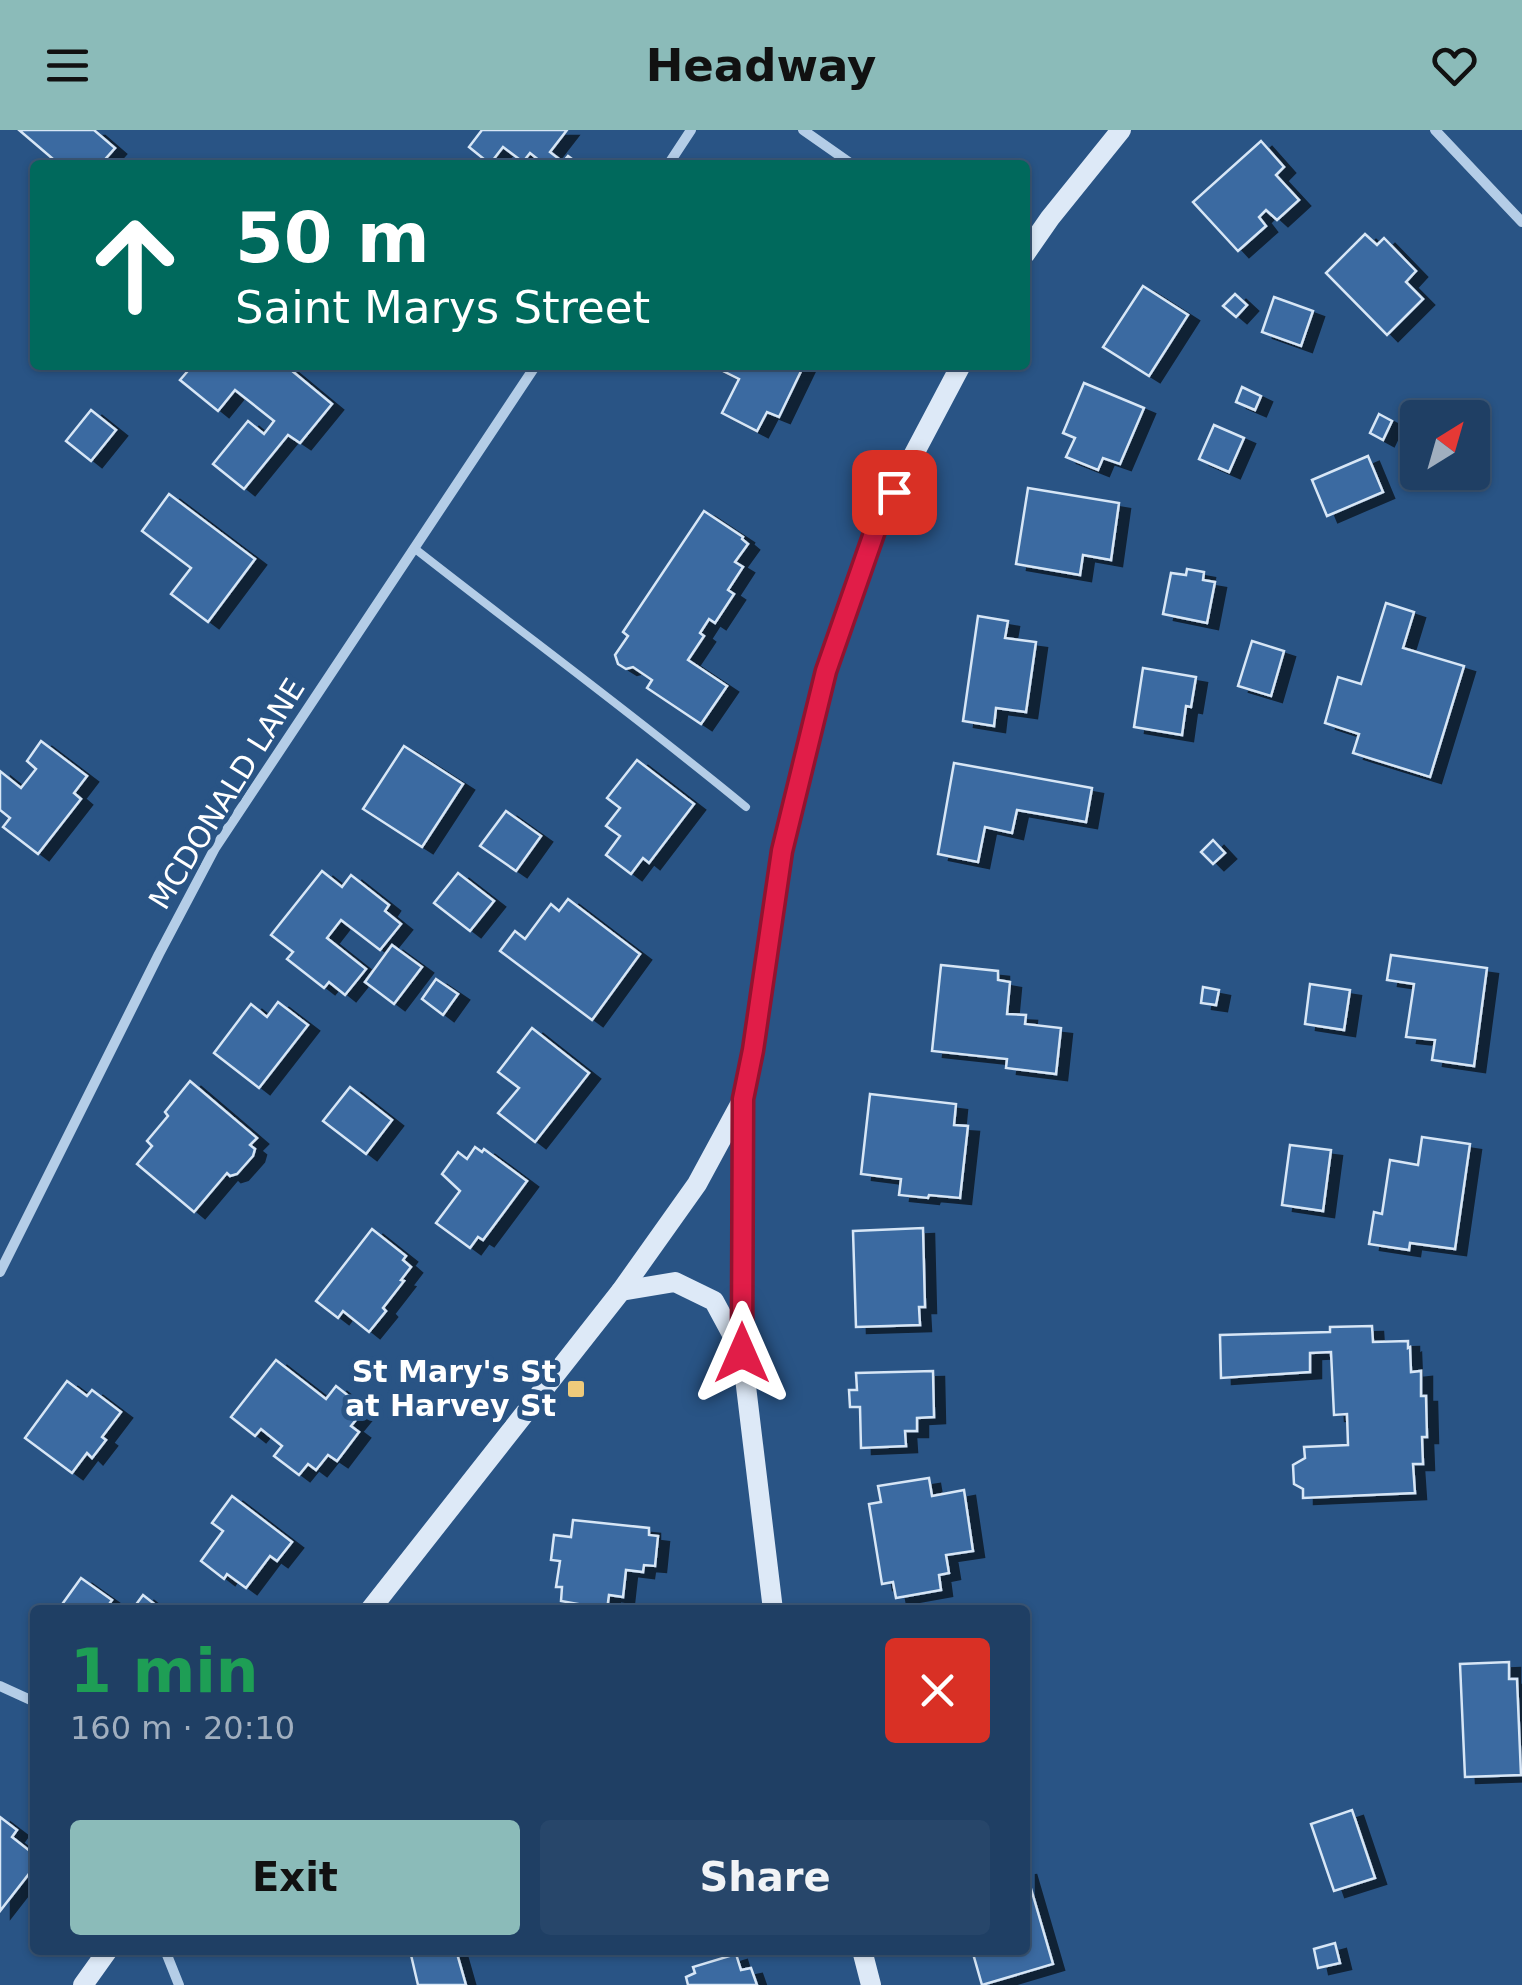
<!DOCTYPE html>
<html lang="en">
<head>
<meta charset="utf-8">
<style>
	:root { --surface:#1f3f64; --page:#27466a; --text:#f1f3f6; --muted:#a1afbf; --line:#3c5878; --accent:#8bbbb9 }
	body { margin:0; font-family:"DejaVu Sans",sans-serif; background:var(--page); color:var(--text); height:100vh; display:flex; flex-direction:column; font-size:38px; white-space:nowrap }
	* { box-sizing:border-box; margin:0 }
	p { font-size:32px; color:var(--muted) }
	.icon { flex:none; width:55px; height:55px; fill:none; stroke:currentColor; stroke-width:2; stroke-linecap:round; stroke-linejoin:round }
	.map { position:relative; flex:1; overflow:hidden }
	.drawer { position:absolute; left:30px; top:1475px; width:1000px; height:350px; display:flex; flex-direction:column; background:var(--surface); border-radius:10px; box-shadow:0 2px 8px #0004,0 0 0 2px var(--line) }
	.drawer>* { flex:none }
	.hud { position:absolute; left:30px; top:30px; width:1000px; height:210px; border-radius:10px; box-shadow:0 2px 8px #0004,0 0 0 2px var(--line); background:#00695c; color:#fff; overflow:hidden }
	.needle { width:65px; rotate:37deg }
	.buttons { position:absolute; left:1400px; top:270px; display:grid; gap:20px }
	.buttons a { display:grid; place-items:center; width:90px; height:90px; border-radius:10px; background:var(--surface); box-shadow:0 2px 8px #0004,0 0 0 2px var(--line); font-size:50px }
	.pin { position:absolute; display:grid; place-items:center; width:85px; height:85px; color:#fff; margin:-42px; border-radius:20px; box-shadow:0 5px 15px #0006 }
	.me { position:absolute; width:110px; margin:-55px; rotate:0deg; stroke-linejoin:round; filter:drop-shadow(0 0 8px #0008) }
	.turn { display:flex; align-items:center; gap:35px; height:210px; padding:0 40px; font-size:45px }
	.turn .icon { width:130px; height:130px; stroke-width:2.5 }
	.turn b { display:block; font-size:70px; line-height:85px }
	.round { display:grid; place-items:center; flex:none; width:105px; height:105px; border-radius:10px; background:var(--page) }
	.overview { display:flex; align-items:center; justify-content:space-between; height:170px; padding:0 40px }
	h1 { font-size:60px; font-weight:600; line-height:75px; color:#1e9e55 }
	.primary-button { display:flex; gap:20px; margin-top:auto; padding:20px 40px }
	.primary-button a { flex:1; height:115px; border-radius:10px; background:var(--accent); color:#111; font-size:40px; font-weight:600; line-height:115px; text-align:center }
	.primary-button a+a { background:var(--page); color:var(--text) }
	header { display:flex; justify-content:space-between; align-items:center; height:130px; padding:0 40px; background:var(--accent); color:#111; font-size:45px; font-weight:600 }
	.map>svg:first-child { display:block }
</style>
</head>
<body>
<header><svg class="icon" aria-label="menu" viewBox="0 0 24 24"><path d="M4 6h16M4 12h16M4 18h16"/></svg>Headway<svg class="icon" aria-label="heart" viewBox="0 0 24 24"><path d="M12 20l-8-8c-3-5 5-10 8-4 3-6 11-1 8 4z"/></svg></header>
<div class="map">
<svg width="1522" height="1855" viewBox="0 0 1522 1855">
	<defs>
		<filter id="shadow"><feDropShadow dx="11" dy="6" stdDeviation="0" flood-color="#0009"/></filter>
	</defs>
	<rect width="100%" height="100%" fill="#295485"/>
	<!-- building -->
	<g fill="#3a6ba1" stroke="#d7e6f6" stroke-width="2.5" filter="url(#shadow)">
		<path d="M19,0H94L115,18L100,35H60Z"/>
		<path d="M482,0H567L550,22L563,32L568,26L580,35H545L530,23L523,32L503,17L490,34L469,17Z"/>
		<path d="M1261,11L1284,37L1276,45L1299,70L1277,90L1266,80L1259,87L1266,96L1238,121L1193,72Z"/>
		<path d="M1365,104L1377,115L1384,108L1416,141L1406,152L1423,169L1387,205L1326,143Z"/>
		<path d="M1143,156L1188,185L1149,246L1103,217Z"/>
		<path d="M1235,164L1247,175L1236,187L1223,176Z"/>
		<path d="M1274,167L1313,181L1301,216L1262,202Z"/>
		<path d="M193,235H285L332,274L300,313L288,305L244,359L213,334L248,291L264,304L274,291L235,260L218,281L180,250Z"/>
		<path d="M711,235H804L779,287L767,282L757,301L722,283L739,249Z"/>
		<path d="M1084,253L1144,278L1120,334L1103,328L1098,340L1066,327L1075,308L1063,303Z"/>
		<path d="M1242,257L1261,266L1255,280L1236,272Z"/>
		<path d="M91,280L116,300L91,331L66,311Z"/>
		<path d="M1379,284L1392,291L1383,310L1370,303Z"/>
		<path d="M1214,295L1244,308L1229,342L1199,329Z"/>
		<path d="M1368,326L1383,362L1327,386L1312,350Z"/>
		<path d="M1028,358L1119,373L1111,430L1083,425L1080,445L1016,434Z"/>
		<path d="M169,364L255,429L208,492L171,464L191,438L142,401Z"/>
		<path d="M704,381L743,407L742,409L748,414L735,432L743,437L728,460L734,464L715,493L709,489L700,503L704,506L688,530L727,556L701,594L647,558L652,550L633,537L626,539L618,534L615,525L628,506L623,502Z"/>
		<path d="M1187,439L1204,442L1203,450L1215,452L1207,493L1163,484L1171,443L1186,445Z"/>
		<path d="M1386,473L1414,482L1403,518L1464,536L1430,647L1353,623L1359,604L1325,593L1338,547L1361,554Z"/>
		<path d="M978,486L1008,491L1005,508L1036,512L1026,582L996,578L994,596L963,591Z"/>
		<path d="M1252,511L1284,521L1271,566L1238,556Z"/>
		<path d="M1143,538L1196,547L1191,577L1186,576L1182,605L1134,597Z"/>
		<path d="M41,611L87,646L74,663L81,669L38,724L3,697L10,688L0,680V641L21,658L36,639L27,631Z"/>
		<path d="M404,616L463,654L422,717L363,679Z"/>
		<path d="M637,630L694,674L649,733L643,728L631,744L606,725L620,706L606,696L620,678L607,668Z"/>
		<path d="M954,633L1092,658L1086,692L1017,680L1012,703L985,697L978,732L938,724Z"/>
		<path d="M506,681L541,706L516,741L480,716Z"/>
		<path d="M1213,710L1225,723L1213,734L1201,722Z"/>
		<path d="M322,741L342,757L351,745L389,775L385,781L401,794L380,820L341,790L327,808L366,839L345,865L329,852L324,858L287,829L293,822L271,805Z"/>
		<path d="M458,743L494,771L470,801L434,773Z"/>
		<path d="M568,769L640,824L592,890L500,821L515,801L525,809L551,774L559,781Z"/>
		<path d="M392,815L422,837L394,874L365,852Z"/>
		<path d="M1391,825L1487,838L1474,936L1432,930L1435,910L1406,907L1414,854L1387,850Z"/>
		<path d="M941,835L998,841V850L1010,852L1007,884L1026,885L1025,894L1061,898L1056,944L1006,938L1007,929L932,921Z"/>
		<path d="M436,849L458,864L443,885L422,869Z"/>
		<path d="M1310,854L1350,860L1344,900L1305,894Z"/>
		<path d="M1203,857L1219,860L1216,875L1201,873Z"/>
		<path d="M278,872L308,895L259,958L214,923L251,874L267,887Z"/>
		<path d="M532,898L589,943L535,1012L498,983L519,958L498,942Z"/>
		<path d="M190,951L257,1008L250,1015L255,1019L253,1026L237,1044L230,1046L227,1043L194,1082L137,1034L152,1016L147,1011L168,986L165,982Z"/>
		<path d="M350,957L392,990L366,1024L323,991Z"/>
		<path d="M870,964L956,974L954,995L968,996L960,1068L929,1065L928,1068L899,1065L901,1049L861,1044Z"/>
		<path d="M1422,1007L1470,1014L1455,1119L1410,1113L1409,1120L1369,1114L1374,1082L1382,1084L1390,1030L1418,1035Z"/>
		<path d="M1290,1015L1331,1020L1323,1081L1282,1075Z"/>
		<path d="M475,1017L482,1022L484,1019L527,1051L483,1110L478,1107L470,1118L436,1093L460,1061L442,1044L458,1022L467,1029Z"/>
		<path d="M923,1098L925,1177H919L920,1195L856,1197L853,1101Z"/>
		<path d="M372,1099L406,1126L403,1130L411,1137L401,1150L404,1151L383,1178L386,1181L369,1202L343,1181L338,1188L316,1171Z"/>
		<path d="M1372,1196L1373,1212L1408,1211V1218L1410,1217L1411,1242L1421,1241V1266H1426L1427,1307H1422L1423,1334H1413L1415,1363L1303,1368V1359L1294,1354L1293,1335L1305,1328L1304,1317L1348,1315L1347,1284L1334,1285L1331,1222L1310,1223V1242L1221,1248L1220,1205L1330,1202V1197Z"/>
		<path d="M276,1230L326,1269L336,1256L365,1279L351,1296L359,1302L337,1331L328,1325L316,1340L308,1334L299,1345L274,1326L282,1316L261,1299L255,1306L231,1287Z"/>
		<path d="M933,1241L934,1287L917,1288V1301H905L906,1316L861,1318L860,1277H850L849,1260H857L856,1243Z"/>
		<path d="M67,1251L87,1266L92,1260L121,1282L102,1307L106,1310L92,1328L87,1323L72,1343L25,1308Z"/>
		<path d="M929,1348L932,1366L964,1360L973,1421L946,1425L949,1443L939,1445L941,1460L896,1468L893,1452L882,1454L869,1374L881,1372L878,1356Z"/>
		<path d="M232,1366L292,1412L277,1431L270,1426L246,1458L227,1444L224,1449L201,1431L223,1401L212,1393Z"/>
		<path d="M573,1390L649,1398V1405L658,1406L655,1436L644,1435L643,1442L626,1440L623,1467L609,1465L607,1480H577L578,1474L561,1471L562,1457H556L560,1431L551,1430L554,1405L571,1407Z"/>
		<path d="M81,1448L112,1470L105,1480H58Z"/>
		<path d="M143,1465L162,1480H132Z"/>
		<path d="M1509,1532V1549H1517L1521,1645L1465,1647L1460,1534Z"/>
		<path d="M1352,1680L1375,1748L1334,1761L1311,1694Z"/>
		<path d="M0,1687L17,1700L12,1707L35,1725V1736L0,1781Z"/>
		<path d="M1025,1738L1053,1834L982,1855L972,1820H1025Z"/>
		<path d="M1335,1813L1340,1833L1318,1838L1314,1819Z"/>
		<path d="M430,1820H456L466,1855H418L411,1825Z"/>
		<path d="M736,1824L741,1840L751,1838L757,1855H688L686,1847L695,1843L693,1837Z"/>
	</g>
	<g fill="none" stroke-linecap="round" stroke-linejoin="round">
		<!-- lane -->
		<path stroke="#b4cde7" stroke-width="8" d="M414,418C525,505 638,588 746,677"/>
		<!-- street -->
		<g stroke="#b4cde7" stroke-width="10">
			<path d="M803,0L853,35"/>
			<path d="M1435,0L1522,92"/>
			<path d="M668,35L691,0"/>
			<path d="M0,1142L159,824L215,718L536,235"/>
			<path d="M0,1556L35,1572"/>
			<path d="M165,1820L179,1855"/>
		</g>
		<!-- secondary -->
		<g stroke="#dde9f7" stroke-width="20">
			<path d="M1025,124L1050,88L1121,0"/>
			<path d="M743,974L742,1223L773,1480"/>
			<path d="M621,1161L675,1152L714,1171L741,1221"/>
			<path d="M370,1480L621,1161L697,1054L743,969L753,920L782,721L827,541L878,392L961,235"/>
			<path d="M862,1820L871,1855"/>
			<path d="M83,1855L108,1820"/>
		</g>
	</g>
	<g fill="none" stroke-linecap="round" stroke-linejoin="round">
		<defs>
			<path id="route" d="M742,1223L743,969L753,920L782,721L826,541L878,392L894,362"/>
		</defs>
		<!-- route casing -->
		<use href="#route" stroke="#92132f" stroke-width="25"/>
		<!-- route -->
		<use href="#route" stroke="#e11d48" stroke-width="18"/>
	</g>
	<!-- markers -->
	<rect fill="#eeca7b" stroke="#295485" stroke-width="4" x="566" y="1249" width="20" height="20" rx="5"/>
	<g text-anchor="middle" stroke-width="10" stroke-linejoin="round" paint-order="stroke">
		<!-- street labels -->
		<g font-size="30" fill="#fff" stroke="#295485">
			<text transform="translate(227 664) rotate(-58)" y="10">MCDONALD LANE</text>
		</g>
		<!-- poi labels -->
		<g font-size="30" font-weight="bold" fill="#fff" stroke="#295485" text-anchor="end">
			<text x="556" y="1252">St Mary's St<tspan x="556" dy="34">at Harvey St</tspan></text>
		</g>
	</g>
</svg>
<div class="buttons">
<a><svg class="needle" viewBox="-14 -14 28 28"><path d="M0-13l5 13h-10z" fill="#e53935"/><path d="M0 13l5-13h-10z" fill="#a1afbf"/></svg></a>
</div>
<div class="pin" style="left:894px;top:362px;background:#d93025"><svg class="icon" aria-label="arrive" viewBox="0 0 24 24"><path d="M6 21V4h12l-3 4 3 4H6"/></svg></div>
<svg class="me" style="left:742px;top:1223px" viewBox="-20 -20 40 40"><path d="M0-17L14 15 0 8-14 15z" fill="#e11d48" stroke="#fff" stroke-width="4"/></svg>
<div class="hud">
<div class="turn"><svg class="icon" aria-label="ahead" viewBox="0 0 24 24"><path d="M12 20V5M6 11l6-6 6 6"/></svg><div><b>50 m</b>Saint Marys Street</div></div>
</div>
<section class="drawer">
<div class="overview"><div><h1>1 min</h1><p>160 m · 20:10</p></div><a class="round" style="background:#d93025;color:#fff"><svg class="icon" aria-label="close" viewBox="0 0 24 24"><path d="M6 6l12 12M18 6L6 18"/></svg></a></div>
<div class="primary-button"><a>Exit</a><a>Share</a></div>
</section>
</div>
</body>
</html>
